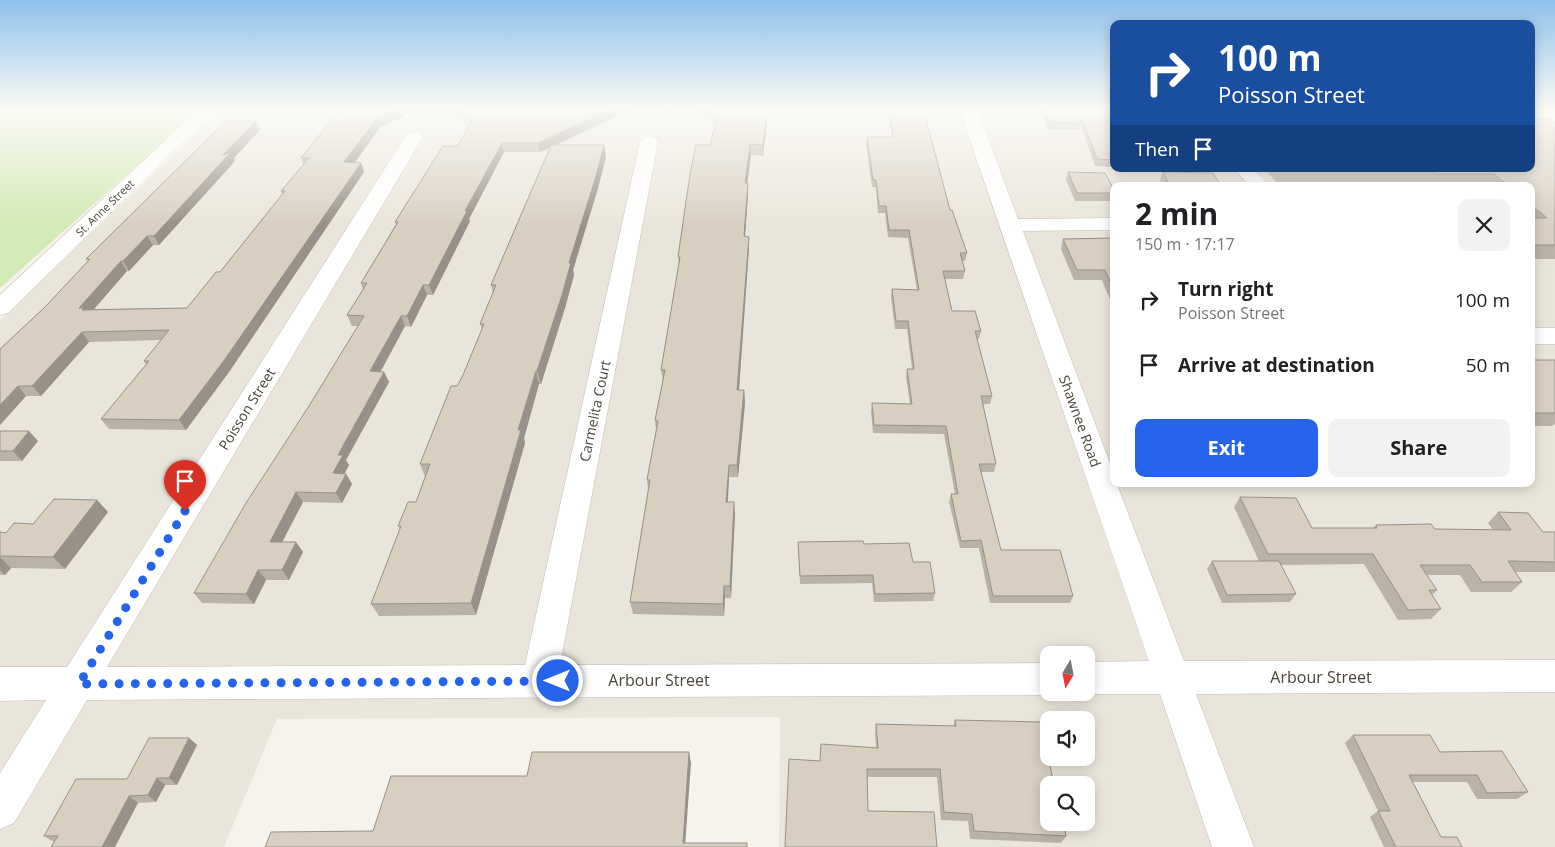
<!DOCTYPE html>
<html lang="en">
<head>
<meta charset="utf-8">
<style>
	:root { --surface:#fff; --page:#f2f2f2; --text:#202124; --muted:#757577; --accent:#2563eb }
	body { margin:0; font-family:"Open Sans",sans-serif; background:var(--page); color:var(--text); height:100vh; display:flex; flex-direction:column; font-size:19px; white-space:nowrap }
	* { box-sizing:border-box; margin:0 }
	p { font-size:16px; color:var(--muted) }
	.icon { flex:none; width:28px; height:28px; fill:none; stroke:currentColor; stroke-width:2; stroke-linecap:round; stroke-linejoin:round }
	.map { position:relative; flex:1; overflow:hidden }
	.side { position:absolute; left:1110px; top:182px; width:425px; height:305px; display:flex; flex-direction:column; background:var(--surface); border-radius:10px; box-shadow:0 2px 12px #0003 }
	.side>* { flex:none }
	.guide { position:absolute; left:1110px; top:20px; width:425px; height:152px; border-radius:10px; box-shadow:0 2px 12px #0003; background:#1a4fa0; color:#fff; overflow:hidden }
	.needle { width:32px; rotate:190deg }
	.fabs { position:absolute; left:1040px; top:646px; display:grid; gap:10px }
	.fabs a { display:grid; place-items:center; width:55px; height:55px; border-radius:10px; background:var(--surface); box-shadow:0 2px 12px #0003; font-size:25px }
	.pin { position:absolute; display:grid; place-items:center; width:42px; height:42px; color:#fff; margin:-51px -21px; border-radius:50% 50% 50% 0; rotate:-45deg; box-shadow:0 0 5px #0007 }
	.pin .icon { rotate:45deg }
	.me { position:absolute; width:55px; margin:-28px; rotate:270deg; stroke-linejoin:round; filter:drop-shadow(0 0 4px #0008) }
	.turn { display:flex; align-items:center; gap:18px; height:105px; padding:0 25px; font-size:22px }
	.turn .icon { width:65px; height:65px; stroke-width:2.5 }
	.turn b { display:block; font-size:35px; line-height:42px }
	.then { display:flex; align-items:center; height:48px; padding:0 25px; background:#0003; gap:10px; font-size:19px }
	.round { display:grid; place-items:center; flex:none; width:52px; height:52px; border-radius:10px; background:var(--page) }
	.head { display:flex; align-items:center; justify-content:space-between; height:85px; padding:0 25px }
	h1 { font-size:30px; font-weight:700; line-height:38px }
	.primary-button { display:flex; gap:10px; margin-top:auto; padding:10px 25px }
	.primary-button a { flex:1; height:58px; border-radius:10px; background:var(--accent); color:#fff; font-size:20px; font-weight:700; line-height:58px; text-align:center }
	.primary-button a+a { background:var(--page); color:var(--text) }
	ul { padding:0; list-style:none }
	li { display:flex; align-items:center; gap:15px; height:65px; padding:0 25px }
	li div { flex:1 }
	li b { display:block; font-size:19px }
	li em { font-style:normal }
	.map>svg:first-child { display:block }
</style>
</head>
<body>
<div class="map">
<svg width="1555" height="847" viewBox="0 0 1555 847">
	<rect width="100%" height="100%" fill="#f6f3ec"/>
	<!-- residential -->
	<path fill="#eae5da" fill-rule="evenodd" d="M223,108H1114V169H1531V108H1555V847H779L780,717L277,719L224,847H0V320ZM1114,186H1531V484H1114ZM1049,655H1086V692H1049ZM1049,720H1086V758H1049ZM1049,785H1086V822H1049Z"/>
	<!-- green -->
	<path fill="#d2eab5" d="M0,108H178L190,118L0,288Z"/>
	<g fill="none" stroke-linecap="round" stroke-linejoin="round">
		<defs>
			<g id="minor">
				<path d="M200,108H218L8,313L0,315V295Z"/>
				<path d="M959,108H977L1018,219L1114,218V230L1023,231L1114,474V484H1117L1184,661L1555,660V692L1196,694L1254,847H1212L1160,694H1086L1081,692H1086V662L1149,661Z"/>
				<path d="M1551,112L1555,113V125L1549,124L1542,117L1545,113Z"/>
				<path d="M414,132L420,133L423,137L107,667L525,665L640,142L642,138L649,136L656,138L658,142L560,665L1049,663V692H1057L1049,695L87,700L14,823L0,829V773L46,700L0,701V667H67L405,137L408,133Z"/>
				<path d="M1235,169H1254L1269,186H1249Z"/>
				<rect x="1531" y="328" width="24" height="16"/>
			</g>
		</defs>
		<!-- minor casing -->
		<use href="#minor" stroke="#c2bbae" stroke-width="1"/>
		<!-- minor -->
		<use href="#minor" fill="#fff" fill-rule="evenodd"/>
	</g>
	<!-- wall -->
	<g fill="#bab2a6">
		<path d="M346,108H633L556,145H604L606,157L598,188L573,270L574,275L565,308L541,384H539L524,438L525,443L476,615L379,616L371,604L400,529L398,526L416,502L425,477L420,464L463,375L482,329L480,324L493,292L491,285L550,148L540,152H504L469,219L470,221L433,295H427L411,327L405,326L380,372H384L389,382L346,460L349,465L344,474H346L352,484L342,503L303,502L282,542H296L303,552L289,580H266L254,604L202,603L194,593L358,326H352L347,315L363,290L361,283L396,224L395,222L458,146L471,122L450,114H404L405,116L381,126L354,163H361L364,172L229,372L186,430L109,429L101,419L146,365L144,361L161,340L89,342L41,396H26L0,425V349L45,307L88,261L86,259L256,121L260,130L234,158L235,161L159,245H153L129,271H127L94,309L187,308L220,272L283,195L281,191L304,165L301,158Z"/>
		<path d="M633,108H676L675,112L634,111Z"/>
		<path d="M691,108H763L767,111V122L763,156L751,155L747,183H748V194L745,237L749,248L739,390H744L745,403L738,477H729L728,502L735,514L731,598H725L724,616L633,614L630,602L648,490L647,480L656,430L655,420L663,381L661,370L679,265L678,257L716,124Z"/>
		<path d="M900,108H923L950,210L967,253L965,261H962L965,271L963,279H945L952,311L981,331L979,339H977L992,396L990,404H983L996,464L994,472H981L1001,550L1073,596L1070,603H990L979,548H960L949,502L951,494H955L944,434L873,433L871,411L872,403L910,404L906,377L907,369H912L907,329H895L891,297L892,289L917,290L908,238L888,237L885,213H878L876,187H872L866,144L867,137H892L889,116L890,110H900Z"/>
		<path d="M1039,108H1075L1081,121L1082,118L1114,119V167L1095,166L1081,126L1079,130L1047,129Z"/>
		<path d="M1533,119L1555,122V259H1531V186H1425L1421,182L1277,183L1265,169H1531Z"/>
		<path d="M1068,172L1114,190V198L1113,201H1075L1066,180Z"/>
		<path d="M1163,172L1221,186H1163L1160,180Z"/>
		<path d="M1114,238V309L1102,280H1074L1061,249L1063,239Z"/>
		<path d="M1531,360H1555V424L1552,426H1531Z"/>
		<path d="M0,431L38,441L22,461H0Z"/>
		<path d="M1240,497L1312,528H1373L1376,525L1435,529L1493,530L1488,523L1498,512L1543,532H1555V572H1515L1522,582L1511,592H1471L1460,575H1427L1437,590L1432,595L1441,609L1431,619L1398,620L1364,564L1281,565L1296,594L1290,602L1222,603L1207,569L1212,561H1259L1234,507Z"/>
		<path d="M97,500L108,512L65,569L11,568L5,575H0V532L6,533L33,524Z"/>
		<path d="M798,542L864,544L913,562L935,593L933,601L874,602L872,583L800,584Z"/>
		<path d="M955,720L1054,785L1066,836L1061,843L970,839L968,821L941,820L937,777H867L785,847L820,761L876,748L875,733L876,724L953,726Z"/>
		<path d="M1353,735L1440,752L1528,792L1517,799H1477L1467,782H1413L1441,837L1462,847H1384L1370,817L1378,811L1345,743Z"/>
		<path d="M189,738L197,745L177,785H165L156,802L138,803L54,842L44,836Z"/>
	</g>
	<!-- shaded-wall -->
	<g fill="#979187">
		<path d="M400,108H402L405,116L381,126L348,172L344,162L378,117Z"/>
		<path d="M613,108L633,109L540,152L538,143Z"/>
		<path d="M767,111V122L763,156V145Z"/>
		<path d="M256,121L260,130L234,158L235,161L159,245L154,236L223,155Z"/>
		<path d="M502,143L504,152L469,219L470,221L433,295L429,285L465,211Z"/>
		<path d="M750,144L751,155L746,194L745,183Z"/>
		<path d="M604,145L606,157L598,188L573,270L574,275L565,308L541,384L537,371L569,263Z"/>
		<path d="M361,163L364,172L229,372L186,430L179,420Z"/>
		<path d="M748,183V194L744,248V236Z"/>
		<path d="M147,236L153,245L129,271L123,261Z"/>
		<path d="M749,237V248L738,403L737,390Z"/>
		<path d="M121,261L127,271L89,315L79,308Z"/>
		<path d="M423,285L427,295L411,327L407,316Z"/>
		<path d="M401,316L405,326L375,382L370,371Z"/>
		<path d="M82,332L89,342L41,396L32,386Z"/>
		<path d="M536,371L539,384L524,438L525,443L476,615L471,603L518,430Z"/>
		<path d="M384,372L389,382L346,460L349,465L339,484L333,473L338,455Z"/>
		<path d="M18,386L26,396L0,425V405Z"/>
		<path d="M744,390L745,403L738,477L737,465Z"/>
		<path d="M29,431L38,441L22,461L13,451Z"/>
		<path d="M729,465V477L727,514L726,502Z"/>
		<path d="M346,474L352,484L342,503L336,493Z"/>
		<path d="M296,492L303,502L277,552L270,542Z"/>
		<path d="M97,500L108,512L65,569L53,557Z"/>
		<path d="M734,502L735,514L731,598L730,586Z"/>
		<path d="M296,542L303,552L289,580L282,570Z"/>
		<path d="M0,557L11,568L5,575L0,570Z"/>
		<path d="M258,570L266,580L254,604L246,594Z"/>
		<path d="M724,586L725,598L724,616L723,604Z"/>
		<path d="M189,738L197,745L177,785L169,778Z"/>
		<path d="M689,752L691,763L685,847L683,843Z"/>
		<path d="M157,778L165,785L156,802L148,795Z"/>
		<path d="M129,796L138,803L115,847H102Z"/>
	</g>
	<!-- building -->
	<g fill="#d8cfc1" stroke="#979187">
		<path d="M346,108H400L378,117L344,162L361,163L223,362L179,420L101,419L149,361H144L169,330L82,332L32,386H18L0,405V349L45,307L90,259H86L226,121H256L223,155L231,152L154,236H147L123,261H121L79,308H84L82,310L187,308L216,272H220L285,191H281L309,158H301L339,111Z"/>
		<path d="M457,108H613L538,143H502L465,211H467L429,285H423L407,316H401L370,371L384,372L338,455H343L333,473L346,474L336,493L296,492L270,542H296L282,570H258L246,594L194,593L246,503L309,406L364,316L347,315L367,283H361L398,222H395L443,146H458L474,116Z"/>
		<path d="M707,108H763L767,111L763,145L750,144L745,183H748L744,236L749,237L737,390H744L737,465H729L726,502H734L730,586H724L723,604L630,602L650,480H647L658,421L655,420L665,370H661L680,257H678L690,174L696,145H710L718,116Z"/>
		<path d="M902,108H923L950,210H952L967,253H960L965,271H943L952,311H975L981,331H975L992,396H981L996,464H979L1001,550H1060L1073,596H993L981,540L961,541L951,494H958L946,426L874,425L872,403L912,404L907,369H914L908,321H896L892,289L919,290L909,230H889L886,206H879L876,180H873L867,137H893L890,110H902Z"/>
		<path d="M1043,108H1075L1081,123L1049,122Z"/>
		<path d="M1082,118L1114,119V160L1097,159Z"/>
		<path d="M1531,118L1533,119H1551L1555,122V245H1531V218H1547L1531,205V186H1509L1494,174H1435L1429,169H1283H1531Z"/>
		<path d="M551,145H604L596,176L569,263H571L562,295L537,371H536L518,430H521L471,603L371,604L401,526H398L408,502H416L430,464H420L451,386H457L463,375L484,324H480L496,285H491Z"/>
		<path d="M1068,172L1105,173L1114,190V193H1077Z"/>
		<path d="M1163,172L1213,173L1221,186H1170Z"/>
		<path d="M1114,238V290L1105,270H1077L1063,239Z"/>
		<rect x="1531" y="360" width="24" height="53"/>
		<path d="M0,431H29L13,451H0Z"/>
		<path d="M1240,497L1296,498L1312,528H1377L1376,525L1431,524L1435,529L1511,530L1498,512L1528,513L1543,532H1555V562L1508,561L1522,582H1482L1470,565H1420L1437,590H1429L1441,609L1408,610L1373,554H1268Z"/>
		<path d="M54,499L97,500L53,557L0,556V532L6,533L14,523L33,524Z"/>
		<path d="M863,541L864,544L909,543L913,562H930L935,593L875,594L873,575L800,576L798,542Z"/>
		<path d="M1212,561H1279L1296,594L1227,595Z"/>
		<path d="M955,720L1041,722L1054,785H1049V822H1063L1066,836L974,831L972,814L944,812L940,769H867L868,811L934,812L937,847H785L789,759L820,761L821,744L878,748L876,724L956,726Z"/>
		<path d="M1353,735H1430L1440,752L1502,751L1528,792L1487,793L1477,775H1409L1441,837H1457L1462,847H1396L1378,811H1390Z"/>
		<path d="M149,738H189L169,778H157L148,795L129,796L102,847H51L58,836H44L76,779H127Z"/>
		<path d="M532,752H689L683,843H747V847H265L271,832L373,831L391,776H527Z"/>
	</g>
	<!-- sky -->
	<linearGradient id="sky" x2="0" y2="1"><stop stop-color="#8fc1ec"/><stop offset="0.48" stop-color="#fbfaf6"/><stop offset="1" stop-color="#fbfaf6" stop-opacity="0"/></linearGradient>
	<rect width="1555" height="227" fill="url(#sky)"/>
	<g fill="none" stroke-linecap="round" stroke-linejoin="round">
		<!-- route -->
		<path stroke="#2563eb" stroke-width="9" stroke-dasharray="0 16.2" d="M185,511L79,684L558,681"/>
	</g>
	<g text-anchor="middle" stroke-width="4.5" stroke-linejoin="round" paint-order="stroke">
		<!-- far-street labels -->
		<g font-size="11" fill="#4b4439" stroke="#fff">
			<text transform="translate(105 208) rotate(-44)" y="4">St. Anne Street</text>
		</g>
		<!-- street labels -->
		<g font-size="14" fill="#4b4439" stroke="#fff">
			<text transform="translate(247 409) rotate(-58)" y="5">Poisson Street</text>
			<text transform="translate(595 411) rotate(-78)" y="5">Carmelita Court</text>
			<text transform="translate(1080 421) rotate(70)" y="5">Shawnee Road</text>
		</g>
		<!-- near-street labels -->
		<g font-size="16" fill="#4b4439" stroke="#fff">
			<text x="1321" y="683">Arbour Street</text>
			<text x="659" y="686">Arbour Street</text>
		</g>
	</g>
</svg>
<div class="fabs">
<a><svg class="needle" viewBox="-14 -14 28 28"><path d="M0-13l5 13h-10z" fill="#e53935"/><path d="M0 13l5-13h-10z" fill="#757577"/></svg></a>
<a><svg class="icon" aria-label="sound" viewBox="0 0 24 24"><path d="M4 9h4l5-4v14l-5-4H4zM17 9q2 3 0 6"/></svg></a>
<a><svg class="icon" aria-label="search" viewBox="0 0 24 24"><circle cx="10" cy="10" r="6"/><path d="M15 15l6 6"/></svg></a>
</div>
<div class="pin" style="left:185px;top:511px;background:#d93025"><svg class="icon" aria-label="arrive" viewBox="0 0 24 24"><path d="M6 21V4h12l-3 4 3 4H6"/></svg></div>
<svg class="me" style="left:558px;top:681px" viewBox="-20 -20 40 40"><circle r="17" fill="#2563eb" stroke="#fff" stroke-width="3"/><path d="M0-11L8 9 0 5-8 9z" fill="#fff"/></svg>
<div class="guide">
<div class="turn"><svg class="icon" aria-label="right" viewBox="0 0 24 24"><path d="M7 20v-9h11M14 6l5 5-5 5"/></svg><div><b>100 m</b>Poisson Street</div></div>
<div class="then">Then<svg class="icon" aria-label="arrive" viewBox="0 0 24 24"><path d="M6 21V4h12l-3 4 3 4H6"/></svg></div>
</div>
<section class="side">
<div class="head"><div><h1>2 min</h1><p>150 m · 17:17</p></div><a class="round"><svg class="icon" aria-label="close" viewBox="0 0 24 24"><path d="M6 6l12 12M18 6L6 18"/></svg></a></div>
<ul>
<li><svg class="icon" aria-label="right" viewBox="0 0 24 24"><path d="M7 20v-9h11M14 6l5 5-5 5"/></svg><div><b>Turn right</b><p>Poisson Street</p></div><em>100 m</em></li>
<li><svg class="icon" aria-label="arrive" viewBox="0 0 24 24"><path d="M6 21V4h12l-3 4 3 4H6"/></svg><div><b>Arrive at destination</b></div><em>50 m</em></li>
</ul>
<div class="primary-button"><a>Exit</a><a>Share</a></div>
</section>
</div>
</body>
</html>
